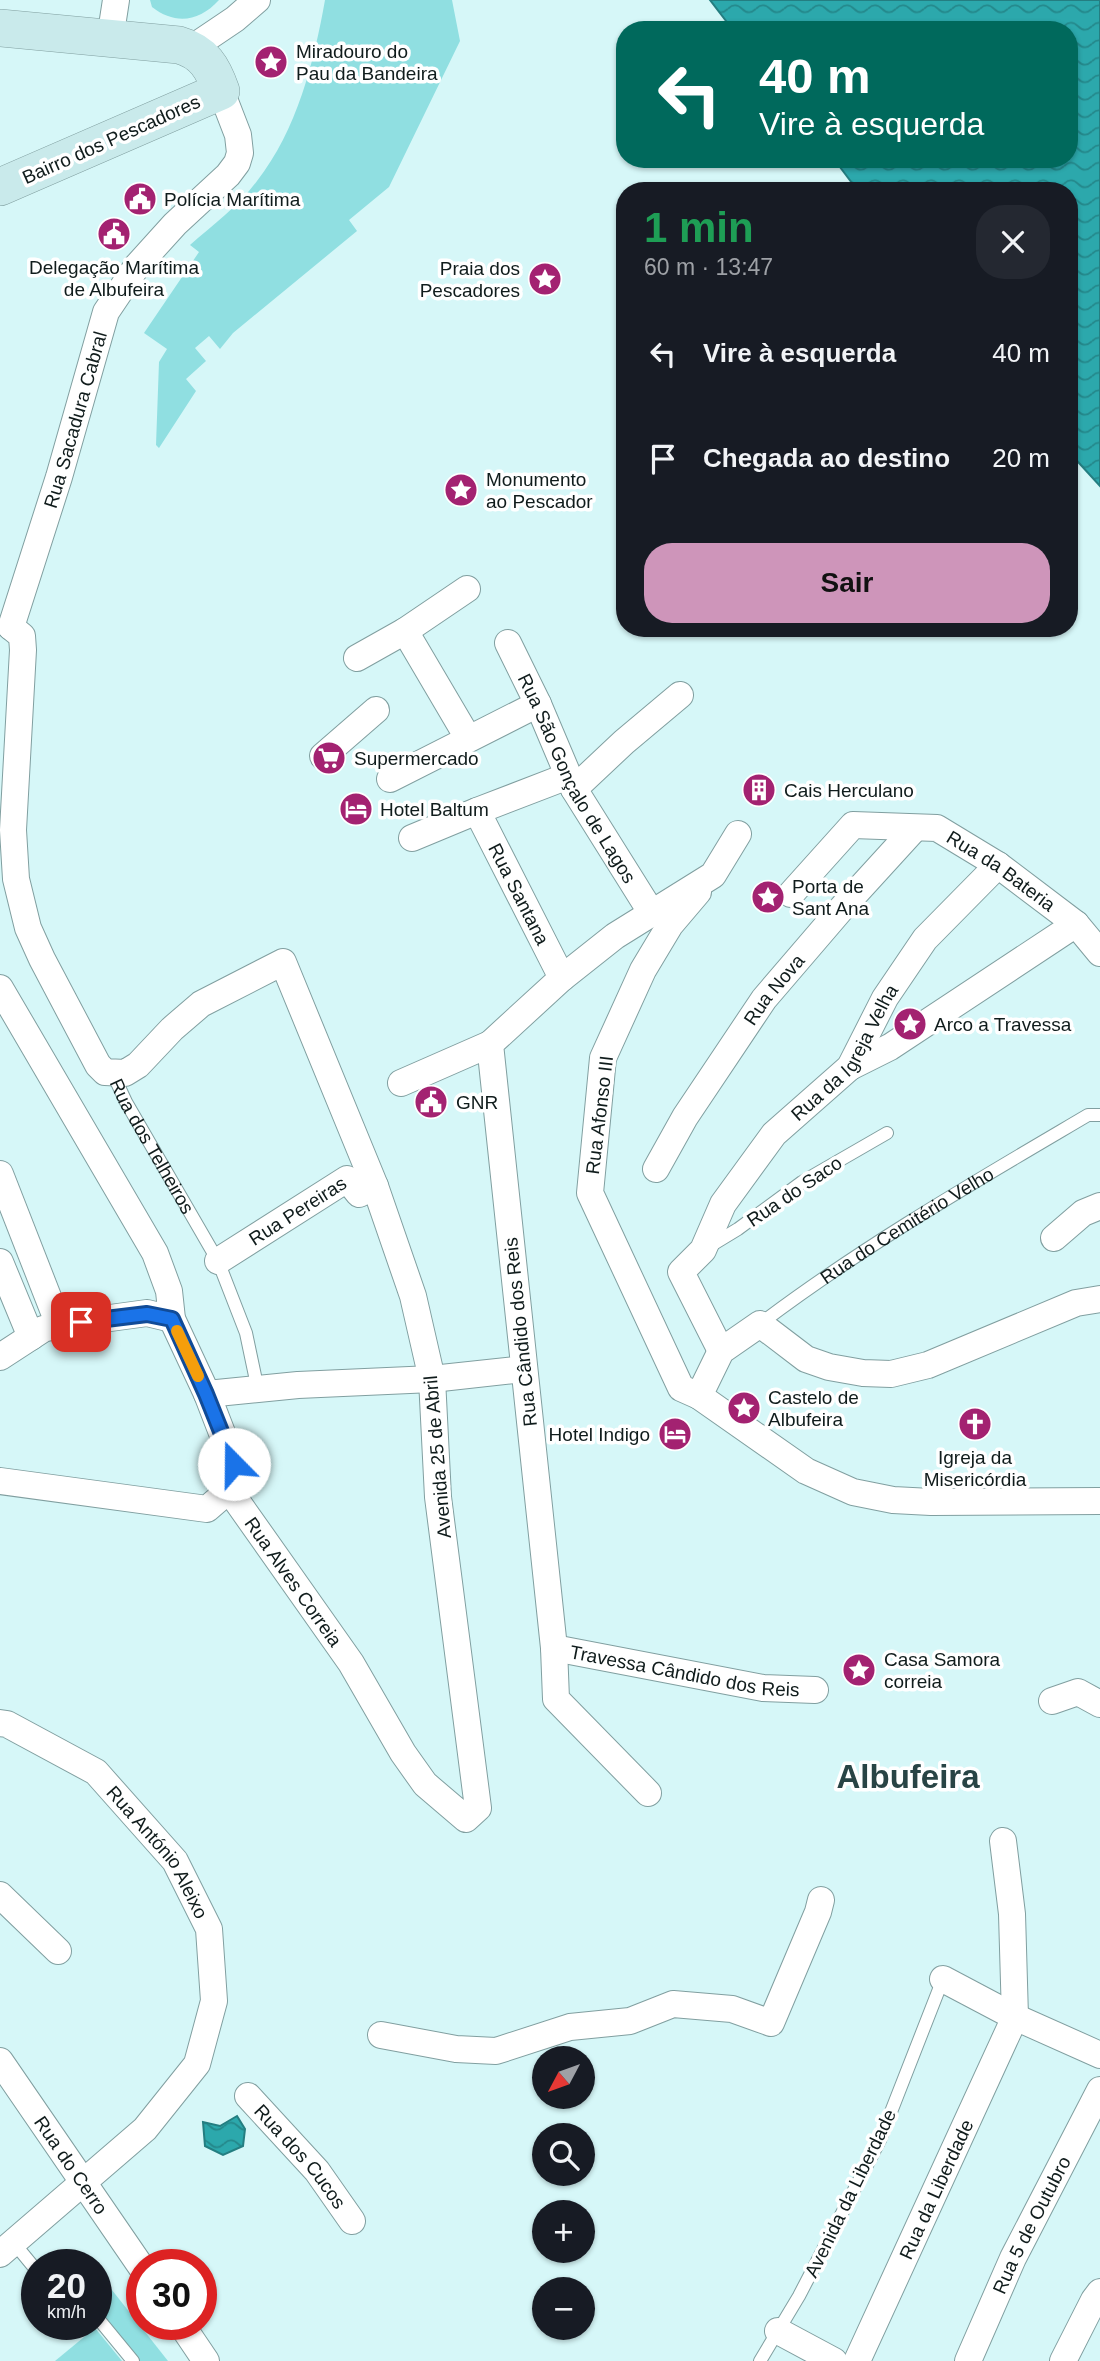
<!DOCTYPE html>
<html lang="pt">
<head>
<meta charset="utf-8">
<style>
	:root { --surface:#171b24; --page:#242831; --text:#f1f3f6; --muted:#9ea1a6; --accent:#ce95ba }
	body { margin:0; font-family:Arial,sans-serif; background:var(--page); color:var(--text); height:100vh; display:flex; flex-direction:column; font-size:26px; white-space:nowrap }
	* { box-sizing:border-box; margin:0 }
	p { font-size:23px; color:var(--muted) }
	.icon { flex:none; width:38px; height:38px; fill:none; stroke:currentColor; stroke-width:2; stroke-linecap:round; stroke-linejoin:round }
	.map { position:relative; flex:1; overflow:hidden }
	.details { position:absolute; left:616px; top:182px; width:462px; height:455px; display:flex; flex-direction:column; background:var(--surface); border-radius:28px; box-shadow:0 2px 5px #0004 }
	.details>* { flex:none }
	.hud { position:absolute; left:616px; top:21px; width:462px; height:147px; border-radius:28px; box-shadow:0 2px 5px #0004; background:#00695c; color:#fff; overflow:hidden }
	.needle { width:46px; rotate:229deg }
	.fabs { position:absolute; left:532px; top:2046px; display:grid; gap:14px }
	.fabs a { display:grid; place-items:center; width:63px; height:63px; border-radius:50%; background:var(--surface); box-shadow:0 2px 5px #0004; font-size:35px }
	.speed { position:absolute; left:21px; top:2249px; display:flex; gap:14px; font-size:35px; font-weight:700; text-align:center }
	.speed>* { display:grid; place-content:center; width:91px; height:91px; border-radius:50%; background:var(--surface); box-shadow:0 2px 5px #0004; line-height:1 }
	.speed small { font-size:18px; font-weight:400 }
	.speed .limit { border:10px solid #d22; background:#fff; color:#111 }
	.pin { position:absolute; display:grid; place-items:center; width:60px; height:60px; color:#fff; margin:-30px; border-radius:14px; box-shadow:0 4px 10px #0006 }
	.me { position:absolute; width:77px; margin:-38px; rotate:338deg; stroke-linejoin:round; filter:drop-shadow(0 0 5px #0008) }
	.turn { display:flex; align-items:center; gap:24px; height:147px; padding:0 28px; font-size:32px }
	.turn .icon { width:91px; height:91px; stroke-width:2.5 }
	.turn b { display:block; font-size:49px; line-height:60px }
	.round { display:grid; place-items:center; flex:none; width:74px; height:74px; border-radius:28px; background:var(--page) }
	.overview { display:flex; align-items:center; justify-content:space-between; height:119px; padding:0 28px }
	h1 { font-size:42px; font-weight:800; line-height:52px; color:#1e9e55 }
	.button { display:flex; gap:14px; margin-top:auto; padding:14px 28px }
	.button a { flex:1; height:80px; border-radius:28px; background:var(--accent); color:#111; font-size:28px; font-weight:800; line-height:80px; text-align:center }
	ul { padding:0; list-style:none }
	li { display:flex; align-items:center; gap:21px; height:105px; padding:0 28px }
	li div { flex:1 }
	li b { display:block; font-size:26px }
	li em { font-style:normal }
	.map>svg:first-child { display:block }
</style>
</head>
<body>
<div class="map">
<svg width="1100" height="2361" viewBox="0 0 1100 2361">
	<defs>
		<pattern id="water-waves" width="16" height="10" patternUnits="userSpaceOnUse" patternTransform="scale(1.75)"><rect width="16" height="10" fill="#2ca8ac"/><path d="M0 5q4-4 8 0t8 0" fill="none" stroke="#24888b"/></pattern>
	</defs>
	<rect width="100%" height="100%" fill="#d6f7f8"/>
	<!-- green -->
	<g fill="#90dfe1">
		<path d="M150,0H219C199,22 175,25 152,7Z"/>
		<path d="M325,0H452L460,41L389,187L349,220L357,231L233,333L220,349L209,336L195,348L206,361L186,379L196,391L159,448L156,445L159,362L167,349L144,333L199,252L190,245C213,225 239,206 257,181C297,130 314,62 325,0Z"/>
		<path d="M108,2285L168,2361H133L96,2316V2299Z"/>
		<path d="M95,2328L122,2361H55Z"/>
	</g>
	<!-- water -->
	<g fill="url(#water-waves)" stroke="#247e81" stroke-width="2">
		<path d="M710,0H1100V486L1069,452V191H858L834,159H1069V30H733Z"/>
		<path d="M237,2116L245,2129L243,2146L223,2155L205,2146L203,2122L220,2126Z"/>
	</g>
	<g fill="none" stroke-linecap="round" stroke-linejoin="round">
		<defs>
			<g id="lane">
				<path id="s1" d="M113,1074L126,1102L218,1261L246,1333L258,1390"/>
				<path d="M710,1246L738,1229L802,1182L887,1133"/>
				<path id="s2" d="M760,1324C863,1246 976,1181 1088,1115H1100"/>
				<path d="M14,2243L37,2271"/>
				<path d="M96,2316L133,2361"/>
				<path d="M760,2361L799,2296L880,2140L943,1979"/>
			</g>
			<g id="street">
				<path d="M110,39L116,0"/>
				<path d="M192,48L235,19L257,0"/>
				<path id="s3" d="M11,627L59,477L106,312L137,266L175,224L228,175L237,163L240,153L238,135L221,91"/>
				<path d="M405,631L468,738"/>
				<path id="s4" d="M508,643L538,704L574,789L651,912"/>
				<path d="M357,658L405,631L467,589"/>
				<path d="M323,756L376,710"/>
				<path d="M390,779L538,704"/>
				<path d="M574,789L624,742L680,695"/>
				<path id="s5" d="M477,811L562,978"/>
				<path d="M412,838L477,811L568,776"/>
				<path d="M698,892L670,925L643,970L603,1058L590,1193L681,1388L699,1396"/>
				<path id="s6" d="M791,894L853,825L937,828L998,865L1076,924L1100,953"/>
				<path id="s7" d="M0,988L155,1253L169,1291L172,1319L207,1394L234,1464L229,1490L351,1663L403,1753L425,1784L466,1819L478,1808L438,1497L432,1379L413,1296L375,1186L283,962L201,1004L172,1029L138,1065L125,1073L105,1072L98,1065L42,959L28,928L16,879L13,830L23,650L22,636L11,627"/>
				<path d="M850,1067L890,1047L1076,924"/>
				<path d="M401,1083L490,1044"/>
				<path id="s8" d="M656,1169L685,1117L764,999L842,908L915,828"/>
				<path d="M0,1174L59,1325"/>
				<path d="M1054,1238L1083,1213L1100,1206"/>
				<path id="s9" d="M218,1261L347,1179L359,1194L375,1186"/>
				<path d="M0,1262L31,1337"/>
				<path d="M1100,1299L1076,1303L928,1365L891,1374L863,1373L829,1367L806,1359L760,1324L721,1351L699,1396L806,1471L853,1492L893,1500L931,1502L1100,1501"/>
				<path id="s10" d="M721,1351L681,1272L703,1250L723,1204L774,1134L850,1067L885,998L925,939L998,865"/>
				<path d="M0,1357L43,1329L59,1325L147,1313L172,1319"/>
				<path d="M207,1394L298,1385L432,1379L524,1369"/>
				<path d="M0,1481L207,1509L229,1490"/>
				<path id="s11" d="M554,1648L763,1688L815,1690"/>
				<path d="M1052,1701L1078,1692L1100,1704"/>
				<path id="s12" d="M0,1723L7,1724L96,1772L175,1861L209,1929L214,2001L197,2064L145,2129L0,2254"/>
				<path d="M648,1793L556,1699L554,1648L490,1044L562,978L615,936L713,875L738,834"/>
				<path d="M0,1895L58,1951"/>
				<path d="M943,1979L1015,2017L1100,2055"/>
				<path d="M381,2035L456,2049L496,2051L570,2027L630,2021L673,2004L732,2009L771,2023L818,1912L821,1900"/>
				<path id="s13" d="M0,2061L142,2268"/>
				<path id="s14" d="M248,2096L317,2171L352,2221"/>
				<path d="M181,2324L206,2361"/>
				<path d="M778,2331L834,2361"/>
				<path id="s15" d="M857,2361L1015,2017L1012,1914L1003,1841"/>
				<path id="s16" d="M968,2361L1013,2258L1100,2090"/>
				<path d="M1063,2361L1094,2300L1100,2292"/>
			</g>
			<path id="secondary" d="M0,28L179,45C204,52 213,68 221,91L0,187"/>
		</defs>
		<!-- lane casing -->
		<use href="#lane" stroke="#819fa0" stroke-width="14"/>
		<!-- street casing -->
		<use href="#street" stroke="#819fa0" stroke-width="28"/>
		<!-- secondary casing -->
		<use href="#secondary" stroke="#819fa0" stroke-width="38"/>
		<!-- lane -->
		<use href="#lane" stroke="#fff" stroke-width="12"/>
		<!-- street -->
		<use href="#street" stroke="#fff" stroke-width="26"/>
		<!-- secondary -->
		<use href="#secondary" stroke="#c9eaeb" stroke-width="37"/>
	</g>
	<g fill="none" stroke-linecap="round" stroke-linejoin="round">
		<defs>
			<path id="route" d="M81,1322L147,1314L172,1319L206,1394L234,1464"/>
		</defs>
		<!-- route casing -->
		<use href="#route" stroke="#114b97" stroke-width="18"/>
		<!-- route -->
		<use href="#route" stroke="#1a73e8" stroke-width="12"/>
		<!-- slow -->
		<path stroke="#f59e0b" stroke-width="12" d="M177,1331L198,1376"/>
	</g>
	<!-- icons -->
	<defs>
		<symbol id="sight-disc" viewBox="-11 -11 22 22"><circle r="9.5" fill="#a32271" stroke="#fff"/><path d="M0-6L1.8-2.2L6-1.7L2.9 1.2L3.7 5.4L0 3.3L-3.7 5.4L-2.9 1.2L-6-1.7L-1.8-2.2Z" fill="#fff"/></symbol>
		<symbol id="civic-disc" viewBox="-11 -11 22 22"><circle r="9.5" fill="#a32271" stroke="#fff"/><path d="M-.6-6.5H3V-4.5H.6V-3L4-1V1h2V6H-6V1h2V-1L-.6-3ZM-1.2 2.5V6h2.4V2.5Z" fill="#fff"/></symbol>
		<symbol id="supermarket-disc" viewBox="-11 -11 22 22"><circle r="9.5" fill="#a32271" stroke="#fff"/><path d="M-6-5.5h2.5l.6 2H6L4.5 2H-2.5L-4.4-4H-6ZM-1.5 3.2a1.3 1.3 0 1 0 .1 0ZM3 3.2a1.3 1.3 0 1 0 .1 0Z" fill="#fff"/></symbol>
		<symbol id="building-disc" viewBox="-11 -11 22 22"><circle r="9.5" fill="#a32271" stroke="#fff"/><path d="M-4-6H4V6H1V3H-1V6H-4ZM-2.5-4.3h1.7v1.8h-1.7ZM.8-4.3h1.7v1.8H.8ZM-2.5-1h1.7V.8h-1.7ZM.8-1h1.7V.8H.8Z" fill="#fff"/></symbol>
		<symbol id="hotel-disc" viewBox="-11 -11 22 22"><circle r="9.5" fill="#a32271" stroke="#fff"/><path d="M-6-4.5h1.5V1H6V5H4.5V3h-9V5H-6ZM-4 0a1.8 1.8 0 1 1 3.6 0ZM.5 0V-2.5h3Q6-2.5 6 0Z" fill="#fff"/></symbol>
		<symbol id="church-disc" viewBox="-11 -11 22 22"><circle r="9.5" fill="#a32271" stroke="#fff"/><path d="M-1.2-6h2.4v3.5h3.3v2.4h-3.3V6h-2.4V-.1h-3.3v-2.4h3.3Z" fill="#fff"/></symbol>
	</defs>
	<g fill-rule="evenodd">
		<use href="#sight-disc" x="252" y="43" width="38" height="38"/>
		<use href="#civic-disc" x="121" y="180" width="38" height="38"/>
		<use href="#civic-disc" x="95" y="215" width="38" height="38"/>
		<use href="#sight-disc" x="526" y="260" width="38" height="38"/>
		<use href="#sight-disc" x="442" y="471" width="38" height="38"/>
		<use href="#supermarket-disc" x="310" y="739" width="38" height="38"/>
		<use href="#building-disc" x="740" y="771" width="38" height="38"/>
		<use href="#hotel-disc" x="337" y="790" width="38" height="38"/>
		<use href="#sight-disc" x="749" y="878" width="38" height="38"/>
		<use href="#sight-disc" x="891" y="1005" width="38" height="38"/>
		<use href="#civic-disc" x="412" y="1083" width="38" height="38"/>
		<use href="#sight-disc" x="725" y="1389" width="38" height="38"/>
		<use href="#church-disc" x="956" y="1405" width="38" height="38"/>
		<use href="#hotel-disc" x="656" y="1415" width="38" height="38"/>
		<use href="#sight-disc" x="840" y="1651" width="38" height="38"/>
	</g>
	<g text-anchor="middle" stroke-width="7" stroke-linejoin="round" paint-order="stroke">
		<!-- poi labels -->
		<g font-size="19" fill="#101c1c" stroke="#fff" text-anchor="start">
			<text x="296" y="58">Miradouro do<tspan x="296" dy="22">Pau da Bandeira</tspan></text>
			<text x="164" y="206">Polícia Marítima</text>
			<text x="114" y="274" text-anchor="middle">Delegação Marítima<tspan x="114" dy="22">de Albufeira</tspan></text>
			<text x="520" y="275" text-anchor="end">Praia dos<tspan x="520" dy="22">Pescadores</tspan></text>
			<text x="486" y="486">Monumento<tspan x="486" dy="22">ao Pescador</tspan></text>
			<text x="354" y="765">Supermercado</text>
			<text x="784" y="797">Cais Herculano</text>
			<text x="380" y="816">Hotel Baltum</text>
			<text x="792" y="893">Porta de<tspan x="792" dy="22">Sant Ana</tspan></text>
			<text x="934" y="1031">Arco a Travessa</text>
			<text x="456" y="1109">GNR</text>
			<text x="768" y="1404">Castelo de<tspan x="768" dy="22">Albufeira</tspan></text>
			<text x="650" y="1441" text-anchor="end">Hotel Indigo</text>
			<text x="975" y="1464" text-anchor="middle">Igreja da<tspan x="975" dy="22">Misericórdia</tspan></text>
			<text x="884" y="1666">Casa Samora<tspan x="884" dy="22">correia</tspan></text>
		</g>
		<!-- street labels -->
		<g font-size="19" fill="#101c1c" stroke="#fff">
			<text transform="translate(111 139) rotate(-24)" y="7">Bairro dos Pescadores</text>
			<text dy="7" stroke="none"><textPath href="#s3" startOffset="217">Rua Sacadura Cabral</textPath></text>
			<text dy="7" stroke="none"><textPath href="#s4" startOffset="152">Rua São Gonçalo de Lagos</textPath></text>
			<text dy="7" stroke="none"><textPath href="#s6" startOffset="254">Rua da Bateria</textPath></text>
			<text dy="7" stroke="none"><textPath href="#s5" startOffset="93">Rua Santana</textPath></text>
			<text dy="7" stroke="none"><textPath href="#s8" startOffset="215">Rua Nova</textPath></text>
			<text dy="7" stroke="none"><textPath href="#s10" startOffset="366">Rua da Igreja Velha</textPath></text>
			<text transform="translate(599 1115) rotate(-83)" y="7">Rua Afonso III</text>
			<text dy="7" stroke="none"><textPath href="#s1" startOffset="82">Rua dos Telheiros</textPath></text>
			<text transform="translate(794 1191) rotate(-34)" y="7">Rua do Saco</text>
			<text dy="7" stroke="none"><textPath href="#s9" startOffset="94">Rua Pereiras</textPath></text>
			<text dy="7" stroke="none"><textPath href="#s2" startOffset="177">Rua do Cemitério Velho</textPath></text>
			<text transform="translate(520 1332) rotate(-96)" y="7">Rua Cândido dos Reis</text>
			<text transform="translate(437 1457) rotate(-95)" y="7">Avenida 25 de Abril</text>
			<text dy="7" stroke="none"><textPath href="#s7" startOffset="672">Rua Alves Correia</textPath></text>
			<text dy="7" stroke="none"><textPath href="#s11" startOffset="133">Travessa Cândido dos Reis</textPath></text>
			<text dy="7" stroke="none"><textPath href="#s12" startOffset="210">Rua António Aleixo</textPath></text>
			<text dy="7" stroke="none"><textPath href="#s14" startOffset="80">Rua dos Cucos</textPath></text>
			<text dy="7" stroke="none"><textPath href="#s13" startOffset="126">Rua do Cerro</textPath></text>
			<text dy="7" stroke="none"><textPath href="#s15" startOffset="189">Rua da Liberdade</textPath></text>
			<text transform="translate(850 2193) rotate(-64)" y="7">Avenida da Liberdade</text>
			<text dy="7" stroke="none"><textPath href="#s16" startOffset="150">Rua 5 de Outubro</textPath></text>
		</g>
		<!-- town labels -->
		<g font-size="33" font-weight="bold" fill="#284445" stroke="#fff">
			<text x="908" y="1788">Albufeira</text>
		</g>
	</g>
</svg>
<div class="fabs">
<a><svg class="needle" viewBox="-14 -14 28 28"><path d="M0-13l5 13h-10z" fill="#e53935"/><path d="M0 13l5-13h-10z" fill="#9ea1a6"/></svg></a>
<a><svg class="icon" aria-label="search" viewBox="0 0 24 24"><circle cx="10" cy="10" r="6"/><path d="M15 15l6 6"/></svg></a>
<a>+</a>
<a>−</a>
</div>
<div class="speed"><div>20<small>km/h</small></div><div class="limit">30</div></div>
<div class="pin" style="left:81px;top:1322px;background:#d93025"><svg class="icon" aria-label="arrive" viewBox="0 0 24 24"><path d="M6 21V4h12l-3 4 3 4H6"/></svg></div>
<svg class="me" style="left:234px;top:1464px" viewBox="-20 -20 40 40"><circle r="19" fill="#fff"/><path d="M0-13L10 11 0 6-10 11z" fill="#1a73e8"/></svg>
<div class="hud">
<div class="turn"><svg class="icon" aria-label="left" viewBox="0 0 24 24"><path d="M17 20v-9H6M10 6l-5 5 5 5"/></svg><div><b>40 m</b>Vire à esquerda</div></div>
</div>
<section class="details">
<div class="overview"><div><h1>1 min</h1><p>60 m · 13:47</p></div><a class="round"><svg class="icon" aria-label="close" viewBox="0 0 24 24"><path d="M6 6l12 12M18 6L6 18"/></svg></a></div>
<ul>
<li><svg class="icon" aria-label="left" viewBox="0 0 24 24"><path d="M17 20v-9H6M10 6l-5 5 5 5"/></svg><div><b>Vire à esquerda</b></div><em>40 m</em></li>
<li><svg class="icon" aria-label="arrive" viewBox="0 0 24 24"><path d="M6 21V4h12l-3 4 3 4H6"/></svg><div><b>Chegada ao destino</b></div><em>20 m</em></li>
</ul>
<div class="button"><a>Sair</a></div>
</section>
</div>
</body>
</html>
